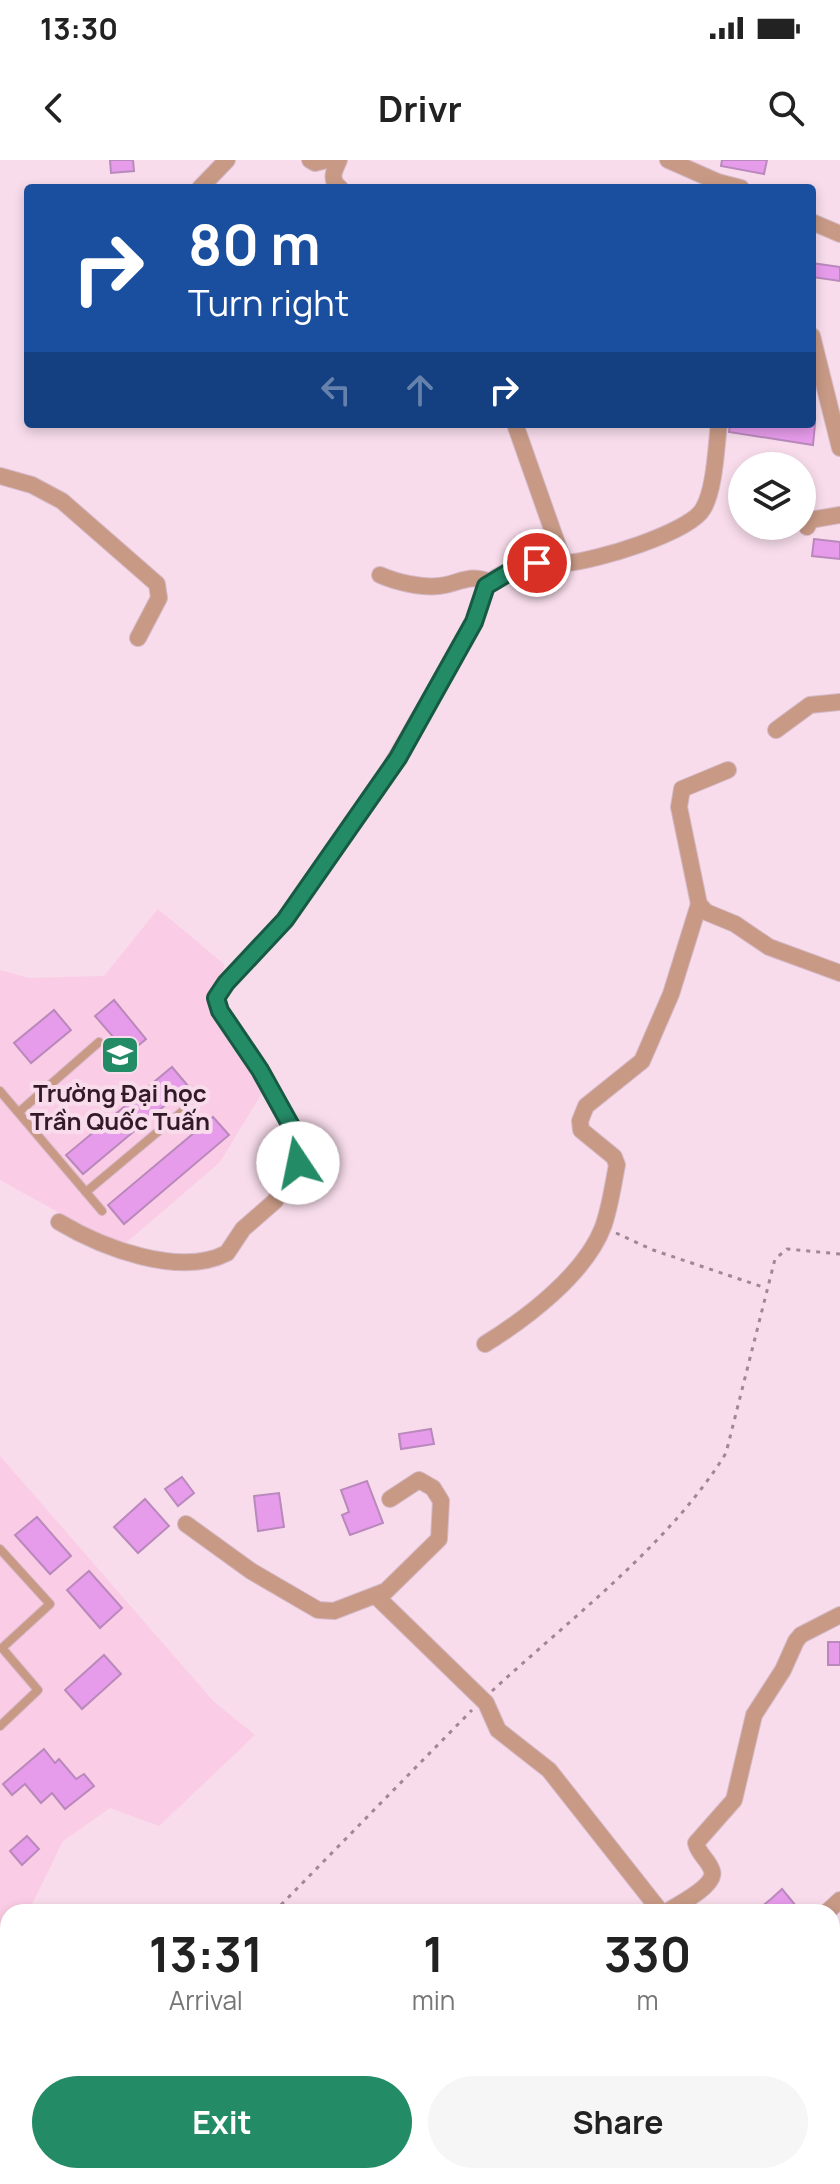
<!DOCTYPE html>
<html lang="en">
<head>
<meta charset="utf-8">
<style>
	:root { --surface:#fff; --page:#f6f6f6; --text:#222; --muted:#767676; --accent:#248b67 }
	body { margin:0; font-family:Manrope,sans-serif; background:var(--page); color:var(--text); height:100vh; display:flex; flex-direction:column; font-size:30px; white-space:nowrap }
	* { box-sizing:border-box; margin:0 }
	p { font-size:26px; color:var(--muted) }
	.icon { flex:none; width:44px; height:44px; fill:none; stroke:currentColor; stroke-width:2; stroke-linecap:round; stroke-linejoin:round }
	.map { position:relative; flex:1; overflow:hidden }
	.sheet { position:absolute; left:0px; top:1744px; width:840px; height:280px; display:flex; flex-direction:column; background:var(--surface); border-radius:24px 24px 0 0; box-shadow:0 4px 12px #0003 }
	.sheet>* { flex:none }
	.top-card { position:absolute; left:24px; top:24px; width:792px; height:244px; border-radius:8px; box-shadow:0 4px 12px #0003; background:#1a4fa0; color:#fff; overflow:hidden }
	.buttons { position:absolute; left:728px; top:292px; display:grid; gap:16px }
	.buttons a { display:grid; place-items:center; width:88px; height:88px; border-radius:50%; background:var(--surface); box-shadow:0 4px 12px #0003; font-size:40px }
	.pin { position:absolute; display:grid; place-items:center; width:68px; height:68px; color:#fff; margin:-34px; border:4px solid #fff; border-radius:50%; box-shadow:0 2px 8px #0007 }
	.me { position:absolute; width:88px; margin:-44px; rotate:349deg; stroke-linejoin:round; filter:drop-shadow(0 0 6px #0008) }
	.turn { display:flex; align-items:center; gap:28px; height:168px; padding:0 32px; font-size:36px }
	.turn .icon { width:104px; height:104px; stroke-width:2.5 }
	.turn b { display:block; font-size:56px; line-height:68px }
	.lanes { display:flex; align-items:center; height:76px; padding:0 32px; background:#0003; justify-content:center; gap:40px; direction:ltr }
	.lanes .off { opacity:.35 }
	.eta { display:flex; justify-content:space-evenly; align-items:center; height:136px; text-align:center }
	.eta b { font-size:48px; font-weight:700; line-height:56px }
	.primary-button { display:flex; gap:16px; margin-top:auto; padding:16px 32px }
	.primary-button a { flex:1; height:92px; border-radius:48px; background:var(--accent); color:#fff; font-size:32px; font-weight:700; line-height:92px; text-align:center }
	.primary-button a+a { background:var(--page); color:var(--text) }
	.status { display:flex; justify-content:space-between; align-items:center; height:56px; padding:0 40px; background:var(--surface); direction:ltr }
	.status svg { height:22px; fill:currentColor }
	header { display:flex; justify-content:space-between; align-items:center; height:104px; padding:0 32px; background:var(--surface); font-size:36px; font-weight:700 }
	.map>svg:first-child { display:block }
</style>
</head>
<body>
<div class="status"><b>13:30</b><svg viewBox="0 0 49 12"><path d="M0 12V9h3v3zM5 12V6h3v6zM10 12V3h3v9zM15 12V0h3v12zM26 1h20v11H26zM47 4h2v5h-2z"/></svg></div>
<header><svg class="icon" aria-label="back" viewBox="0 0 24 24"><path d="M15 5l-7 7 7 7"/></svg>Drivr<svg class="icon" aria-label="search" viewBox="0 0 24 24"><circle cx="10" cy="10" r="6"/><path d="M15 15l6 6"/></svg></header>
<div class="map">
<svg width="840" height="2024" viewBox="0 0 840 2024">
	<rect width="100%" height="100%" fill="#f8dceb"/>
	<!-- built -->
	<g fill="#fbcce5">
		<path d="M158,749L224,804L218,857L262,933L220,1002L121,1087L0,1020V810L29,818L104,816Z"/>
		<path d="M0,1296L214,1542L255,1575L159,1666L110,1648L63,1681L28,1752H8V1785L0,1792Z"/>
	</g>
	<!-- building -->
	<g fill="#e79beb" stroke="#b989bc" stroke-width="2">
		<path d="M110,0H133L134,11L111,13Z"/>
		<path d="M722,0H767L764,14L721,6Z"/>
		<path d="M812,103L840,107V121L812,117Z"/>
		<path d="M730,264H815L813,285L729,272Z"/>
		<path d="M814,379L840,382V399L812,396Z"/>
		<path d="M114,840L146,879L128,894L95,856Z"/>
		<path d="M54,850L71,870L31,903L14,883Z"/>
		<path d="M172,907L188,926L83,1014L66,995Z"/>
		<path d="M213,957L229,975L124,1064L108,1045Z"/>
		<path d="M431,1269L434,1284L401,1289L399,1274Z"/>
		<path d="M182,1317L194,1333L178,1346L165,1329Z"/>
		<path d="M367,1321L383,1363L350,1375L342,1355L349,1352L341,1330Z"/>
		<path d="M279,1333L284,1367L258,1371L254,1336Z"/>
		<path d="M145,1339L169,1366L138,1393L114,1367Z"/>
		<path d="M37,1357L71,1396L50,1414L15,1375Z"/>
		<path d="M89,1411L122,1448L100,1468L67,1430Z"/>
		<rect x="828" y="1482" width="12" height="23"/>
		<path d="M104,1495L121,1514L82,1549L65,1530Z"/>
		<path d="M44,1589L55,1603L59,1599L76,1619L84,1614L94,1626L65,1649L52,1633L41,1643L25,1624L12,1635L3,1624Z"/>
		<path d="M27,1676L39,1689L22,1705L10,1691Z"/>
		<path d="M782,1729L801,1752H755L771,1739Z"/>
	</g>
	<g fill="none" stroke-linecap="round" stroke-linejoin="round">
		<defs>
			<g id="lane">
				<path d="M0,931L102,1051"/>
				<path d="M19,952L99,882"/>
				<path d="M86,1032L185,949"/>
				<path d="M0,1389L50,1444L2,1488L38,1530L0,1566"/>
			</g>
			<g id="street">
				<path d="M310,0L315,3L327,0"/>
				<path d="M339,0C334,11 329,20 340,28"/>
				<path d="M668,0L718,22L741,28"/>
				<path d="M200,28L227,0"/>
				<path d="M812,62L840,74"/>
				<path d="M812,176L840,288"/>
				<path d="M515,264L564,403"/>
				<path d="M0,316L32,325L62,341L157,424L159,438L138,478"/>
				<path d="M807,367L810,360L840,355"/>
				<path d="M380,415C396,422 421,428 439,426C459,424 468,413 490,422"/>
				<path d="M776,570L810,545L840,542"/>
				<path d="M728,610L682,629L679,647L699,744L706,752L735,764L769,787L840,813"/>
				<path d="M59,1062C101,1087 179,1118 227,1093L243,1069L275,1041L298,1003L301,987L260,910L220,851L216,838L226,823L285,760L382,622L474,462L486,426C508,403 538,406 567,403C595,401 689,373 703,349C715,329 716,287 719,264"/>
				<path d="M485,1184C527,1158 585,1114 603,1067C610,1048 613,1025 617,1005L614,997L581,970L580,961L586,946L642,901L671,834L699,744"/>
				<path d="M186,1364L251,1411L318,1450L334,1451L386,1431L439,1379L441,1341L433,1328L419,1320L390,1339"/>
				<path d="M377,1437L486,1543L498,1570L549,1610L661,1752"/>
				<path d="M666,1752C678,1745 717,1725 712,1711C709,1700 698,1694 696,1683L734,1640L754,1555L783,1510L796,1481L801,1475L840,1455"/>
				<path d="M827,1752L840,1740"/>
				<path d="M832,1844L840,1861"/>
				<path d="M560,2024L570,2016"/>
			</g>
		</defs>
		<!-- lane casing -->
		<use href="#lane" stroke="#d5b9c8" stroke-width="10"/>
		<!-- street casing -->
		<use href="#street" stroke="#d5b9c8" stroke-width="18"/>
		<!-- path -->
		<g stroke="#a18695" stroke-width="3" stroke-dasharray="4 6" stroke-linecap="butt">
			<path d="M616,1073L653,1090L766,1128"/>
			<path d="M492,1531C570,1459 671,1383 726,1293L775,1099L787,1089L840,1094"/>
			<path d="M274,1752L472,1550"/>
			<path d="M88,2016L99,2024"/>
			<path d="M10,2024L18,2016"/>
		</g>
		<!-- lane -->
		<use href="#lane" stroke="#c89a86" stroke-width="8"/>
		<!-- street -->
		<use href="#street" stroke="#c89a86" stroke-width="16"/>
	</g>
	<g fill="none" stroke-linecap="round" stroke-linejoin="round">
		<defs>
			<path id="route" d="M298,1003L300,982L260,910L220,851L216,838L226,823L285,760L398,598L474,462L486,426L516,408L537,403"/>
		</defs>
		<!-- route casing -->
		<use href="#route" stroke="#175a43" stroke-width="20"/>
		<!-- route -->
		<use href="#route" stroke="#248b67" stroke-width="14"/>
	</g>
	<!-- icons -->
	<defs>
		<symbol id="university-square" viewBox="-11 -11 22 22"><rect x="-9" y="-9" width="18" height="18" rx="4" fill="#248b67" stroke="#f8dceb"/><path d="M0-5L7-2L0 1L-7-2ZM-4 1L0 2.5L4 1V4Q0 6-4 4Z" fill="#fff"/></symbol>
	</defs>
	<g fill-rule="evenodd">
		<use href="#university-square" x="98" y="873" width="44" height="44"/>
	</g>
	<g text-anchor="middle" stroke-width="8" stroke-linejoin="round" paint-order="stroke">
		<!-- poi labels -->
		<g font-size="24" font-weight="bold" fill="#331a29" stroke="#f8dceb">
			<text x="120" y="942">Trường Đại học<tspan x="120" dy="28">Trần Quốc Tuấn</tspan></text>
		</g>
	</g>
</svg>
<div class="buttons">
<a><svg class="icon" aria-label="layers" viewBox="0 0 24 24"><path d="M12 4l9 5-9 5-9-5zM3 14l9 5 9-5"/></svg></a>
</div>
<div class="pin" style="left:537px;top:403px;background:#d93025"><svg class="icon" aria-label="arrive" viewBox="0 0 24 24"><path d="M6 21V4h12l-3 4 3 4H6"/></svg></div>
<svg class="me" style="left:298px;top:1003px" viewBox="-20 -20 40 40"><circle r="19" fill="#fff"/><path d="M0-13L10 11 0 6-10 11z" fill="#248b67"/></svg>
<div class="top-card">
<div class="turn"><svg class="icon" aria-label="right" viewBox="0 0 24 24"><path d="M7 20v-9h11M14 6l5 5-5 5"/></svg><div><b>80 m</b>Turn right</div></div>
<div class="lanes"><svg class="icon off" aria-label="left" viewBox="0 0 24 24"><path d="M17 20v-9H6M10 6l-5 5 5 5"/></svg><svg class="icon off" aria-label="ahead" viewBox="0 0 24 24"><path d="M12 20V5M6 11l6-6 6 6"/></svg><svg class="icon" aria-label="right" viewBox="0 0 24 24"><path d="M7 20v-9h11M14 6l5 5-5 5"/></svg></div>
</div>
<section class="sheet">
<div class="eta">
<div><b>13:31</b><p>Arrival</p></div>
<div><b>1</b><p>min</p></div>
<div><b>330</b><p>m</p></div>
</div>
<div class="primary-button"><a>Exit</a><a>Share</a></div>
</section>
</div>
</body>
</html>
